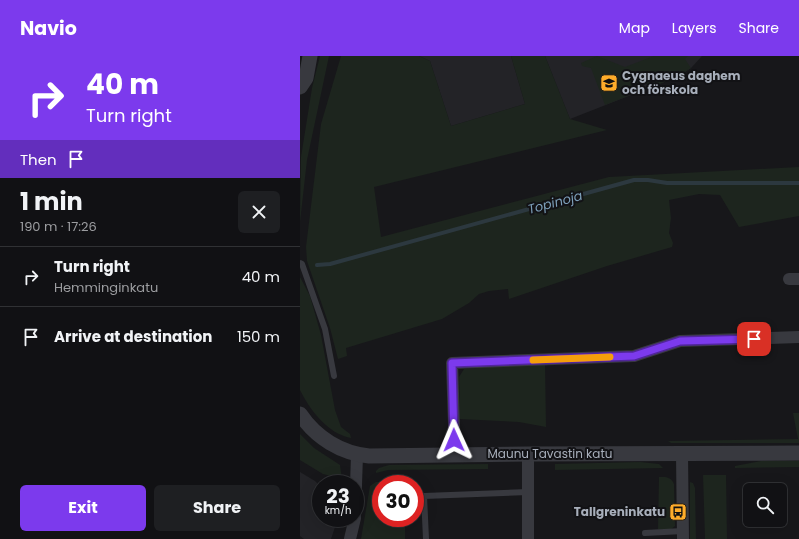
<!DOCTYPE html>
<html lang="en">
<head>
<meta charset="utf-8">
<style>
	:root { --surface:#111114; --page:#1e1f22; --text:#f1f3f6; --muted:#9c9da0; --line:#303134; --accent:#7c3aed }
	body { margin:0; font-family:Poppins,sans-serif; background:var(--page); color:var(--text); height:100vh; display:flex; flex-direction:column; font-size:15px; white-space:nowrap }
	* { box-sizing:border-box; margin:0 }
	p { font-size:13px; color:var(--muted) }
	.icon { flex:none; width:22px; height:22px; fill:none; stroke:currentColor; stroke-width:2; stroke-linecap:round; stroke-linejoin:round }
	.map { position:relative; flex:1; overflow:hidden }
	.details { display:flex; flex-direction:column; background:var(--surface); width:300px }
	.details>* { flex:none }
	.banner { background:#7c3aed; color:#fff; overflow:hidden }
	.tools { position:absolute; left:443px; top:427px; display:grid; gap:8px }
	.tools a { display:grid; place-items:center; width:44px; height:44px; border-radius:6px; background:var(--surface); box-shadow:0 4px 16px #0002,0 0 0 1px var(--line); font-size:20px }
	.speed { position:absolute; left:12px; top:419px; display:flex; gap:8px; font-size:20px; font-weight:700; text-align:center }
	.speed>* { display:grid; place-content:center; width:52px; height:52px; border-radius:50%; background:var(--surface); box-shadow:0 4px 16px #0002,0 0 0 1px var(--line); line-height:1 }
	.speed small { font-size:10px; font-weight:400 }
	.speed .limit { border:6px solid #d22; background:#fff; color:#111 }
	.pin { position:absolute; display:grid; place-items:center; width:34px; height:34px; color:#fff; margin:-17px; border-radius:8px; box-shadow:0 2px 6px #0006 }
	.me { position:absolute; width:44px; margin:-22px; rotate:359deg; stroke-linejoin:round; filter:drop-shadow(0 0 3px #0008) }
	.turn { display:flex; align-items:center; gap:14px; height:84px; padding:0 20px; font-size:18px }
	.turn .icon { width:52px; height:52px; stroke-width:2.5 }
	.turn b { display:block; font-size:28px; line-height:34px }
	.then { display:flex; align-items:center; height:38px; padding:0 20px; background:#0003; gap:8px; font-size:15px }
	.round { display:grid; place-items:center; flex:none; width:42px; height:42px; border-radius:6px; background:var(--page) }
	.head { display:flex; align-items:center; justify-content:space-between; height:68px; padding:0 20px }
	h1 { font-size:24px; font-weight:700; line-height:30px }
	.primary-button { display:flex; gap:8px; margin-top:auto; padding:8px 20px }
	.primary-button a { flex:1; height:46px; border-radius:6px; background:var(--accent); color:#fff; font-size:16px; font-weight:700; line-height:46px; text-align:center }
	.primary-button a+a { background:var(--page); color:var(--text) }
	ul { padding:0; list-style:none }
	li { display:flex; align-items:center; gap:12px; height:60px; padding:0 20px; border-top:1px solid var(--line) }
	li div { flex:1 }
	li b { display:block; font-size:15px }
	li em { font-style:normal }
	header { display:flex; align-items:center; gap:24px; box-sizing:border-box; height:56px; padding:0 20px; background:var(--accent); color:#fff }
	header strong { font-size:19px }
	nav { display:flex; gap:22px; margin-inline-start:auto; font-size:14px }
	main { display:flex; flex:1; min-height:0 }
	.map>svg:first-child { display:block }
</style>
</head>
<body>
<header>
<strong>Navio</strong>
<nav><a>Map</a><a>Layers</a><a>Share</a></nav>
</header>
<main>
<section class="details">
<div class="banner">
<div class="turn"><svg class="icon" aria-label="right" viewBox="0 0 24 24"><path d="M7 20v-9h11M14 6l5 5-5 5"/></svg><div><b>40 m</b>Turn right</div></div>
<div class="then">Then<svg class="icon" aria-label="arrive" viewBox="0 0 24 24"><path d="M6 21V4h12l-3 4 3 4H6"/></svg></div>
</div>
<div class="head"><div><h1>1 min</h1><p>190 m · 17:26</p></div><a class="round"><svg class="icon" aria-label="close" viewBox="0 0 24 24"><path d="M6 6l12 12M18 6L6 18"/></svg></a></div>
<ul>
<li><svg class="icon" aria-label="right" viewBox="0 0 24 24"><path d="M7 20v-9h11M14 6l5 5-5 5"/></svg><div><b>Turn right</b><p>Hemminginkatu</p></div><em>40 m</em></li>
<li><svg class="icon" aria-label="arrive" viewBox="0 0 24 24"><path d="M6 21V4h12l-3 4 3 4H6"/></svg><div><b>Arrive at destination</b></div><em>150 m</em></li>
</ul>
<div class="primary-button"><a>Exit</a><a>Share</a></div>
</section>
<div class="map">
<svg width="499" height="483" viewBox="0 0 499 483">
	<rect width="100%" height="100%" fill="#17171a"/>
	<!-- built -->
	<g fill="#232327">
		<path d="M119,0H211L225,48L151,70L130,5Z"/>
		<path d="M245,0H402L391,12L377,21L270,63Z"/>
		<path d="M0,416L15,425L21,431V462H38L31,483H4L0,480Z"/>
	</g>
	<!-- green -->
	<g fill="#1d251e">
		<path d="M20,0H29L7,104L0,166L1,101L12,32Z"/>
		<path d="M41,0H119L130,5L151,70L225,48L211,0H245L270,63L307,74L74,131L81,181L309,121L499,111V160L439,171L420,139L399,138L369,144L371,162L369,177L373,187L372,191L307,210L209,243L208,233L189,235L179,238L169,247L142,263L46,292L47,300L38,303L30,272L7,205L6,191L21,68Z"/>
		<path d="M297,0L325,11L354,0H388L385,3L391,12L377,21L349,32L346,27C338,27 330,28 327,37L328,40L305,49L291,12L282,10L281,7Z"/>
		<path d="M0,221L10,240L21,279L35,354L41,371L50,378L51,382C28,378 10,354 0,334Z"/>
		<path d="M245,307L246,371L219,366L160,363L159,321L164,313Z"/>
		<path d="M493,357H499V387H371L368,385L498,383Z"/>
		<path d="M0,378L14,392L40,409L42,423L23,418L0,404Z"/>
		<path d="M461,405H499V411L435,412V410Z"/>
		<path d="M340,406L359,408L363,412L255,414V408Z"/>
		<path d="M188,408V413L88,414L76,417V415L79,412L89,409Z"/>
		<path d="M403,419H426L427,483H405Z"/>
		<path d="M359,421C367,421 371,421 374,428L375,470L370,474L358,473Z"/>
		<path d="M103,425V428H81V462H105V483H61L70,430L76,426Z"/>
		<path d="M390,426L393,427L395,432L396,483H390Z"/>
	</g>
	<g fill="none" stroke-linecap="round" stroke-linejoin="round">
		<!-- stream -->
		<path stroke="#2c383f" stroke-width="4" d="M17,209L30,208L334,124H348L367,127H499"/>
		<!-- service -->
		<g stroke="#38393f" stroke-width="6">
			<path d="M0,207L2,208L25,273L34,320"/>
			<path d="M345,477L383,475"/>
			<path d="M126,483L124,440L228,436"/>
		</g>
		<!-- minor -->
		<g stroke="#38393f" stroke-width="12">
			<path d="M489,223H499"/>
			<path d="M228,398V483"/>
			<path d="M382,398L383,483"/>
			<path d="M155,399L152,307L334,300L380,285L499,281"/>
			<path d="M55,459L57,399"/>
			<path d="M50,483L55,462"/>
		</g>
		<!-- tertiary -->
		<g stroke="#38393f" stroke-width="15">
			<path d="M0,31L6,22L10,0"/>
			<path d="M0,358C16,382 41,397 69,400L228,398L499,397"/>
		</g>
	</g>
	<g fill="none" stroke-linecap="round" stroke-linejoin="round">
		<defs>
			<path id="route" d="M154,384L152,307L334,300L380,285L454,283"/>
		</defs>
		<!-- route casing -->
		<use href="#route" stroke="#51269a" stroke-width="10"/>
		<!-- route -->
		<use href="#route" stroke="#7c3aed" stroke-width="7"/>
		<!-- slow -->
		<path stroke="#f59e0b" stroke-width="7" d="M233,304L310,301"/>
	</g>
	<!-- icons -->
	<defs>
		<symbol id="school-square" viewBox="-11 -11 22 22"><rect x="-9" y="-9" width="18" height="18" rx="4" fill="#ffad2a" stroke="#121215"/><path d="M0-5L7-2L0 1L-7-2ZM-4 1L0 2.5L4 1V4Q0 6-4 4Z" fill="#111"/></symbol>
		<symbol id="bus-square" viewBox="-11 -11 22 22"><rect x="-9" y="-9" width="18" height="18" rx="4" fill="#ffad2a" stroke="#121215"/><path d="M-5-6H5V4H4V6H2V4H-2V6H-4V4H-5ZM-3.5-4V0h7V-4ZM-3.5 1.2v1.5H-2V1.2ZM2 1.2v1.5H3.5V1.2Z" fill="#111"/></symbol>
	</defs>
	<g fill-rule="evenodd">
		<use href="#school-square" x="299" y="17" width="20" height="20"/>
		<use href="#bus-square" x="368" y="446" width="20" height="20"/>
	</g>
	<g text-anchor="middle" stroke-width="4" stroke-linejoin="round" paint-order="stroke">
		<!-- poi labels -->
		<g font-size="12" font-weight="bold" fill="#a8afbb" stroke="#121215" text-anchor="start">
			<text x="322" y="24">Cygnaeus daghem<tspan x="322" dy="14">och förskola</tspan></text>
			<text x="365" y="460" text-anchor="end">Tallgreninkatu</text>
		</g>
		<!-- street labels -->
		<g font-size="12" fill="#a8afbb" stroke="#121215">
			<text x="250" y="402">Maunu Tavastin katu</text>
		</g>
		<!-- water labels -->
		<g font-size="13" font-style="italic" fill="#7d9fb9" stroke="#121215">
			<text transform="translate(255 146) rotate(-15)" y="5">Topinoja</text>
		</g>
	</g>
</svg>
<div class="tools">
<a><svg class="icon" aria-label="search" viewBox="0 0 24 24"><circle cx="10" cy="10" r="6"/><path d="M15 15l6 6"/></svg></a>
</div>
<div class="speed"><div>23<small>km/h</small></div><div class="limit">30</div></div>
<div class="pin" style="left:454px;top:283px;background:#d93025"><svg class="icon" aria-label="arrive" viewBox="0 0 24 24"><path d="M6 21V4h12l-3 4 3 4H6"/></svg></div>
<svg class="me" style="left:154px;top:384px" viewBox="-20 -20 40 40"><path d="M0-17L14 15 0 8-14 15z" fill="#7c3aed" stroke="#fff" stroke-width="4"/></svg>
</div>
</main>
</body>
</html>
